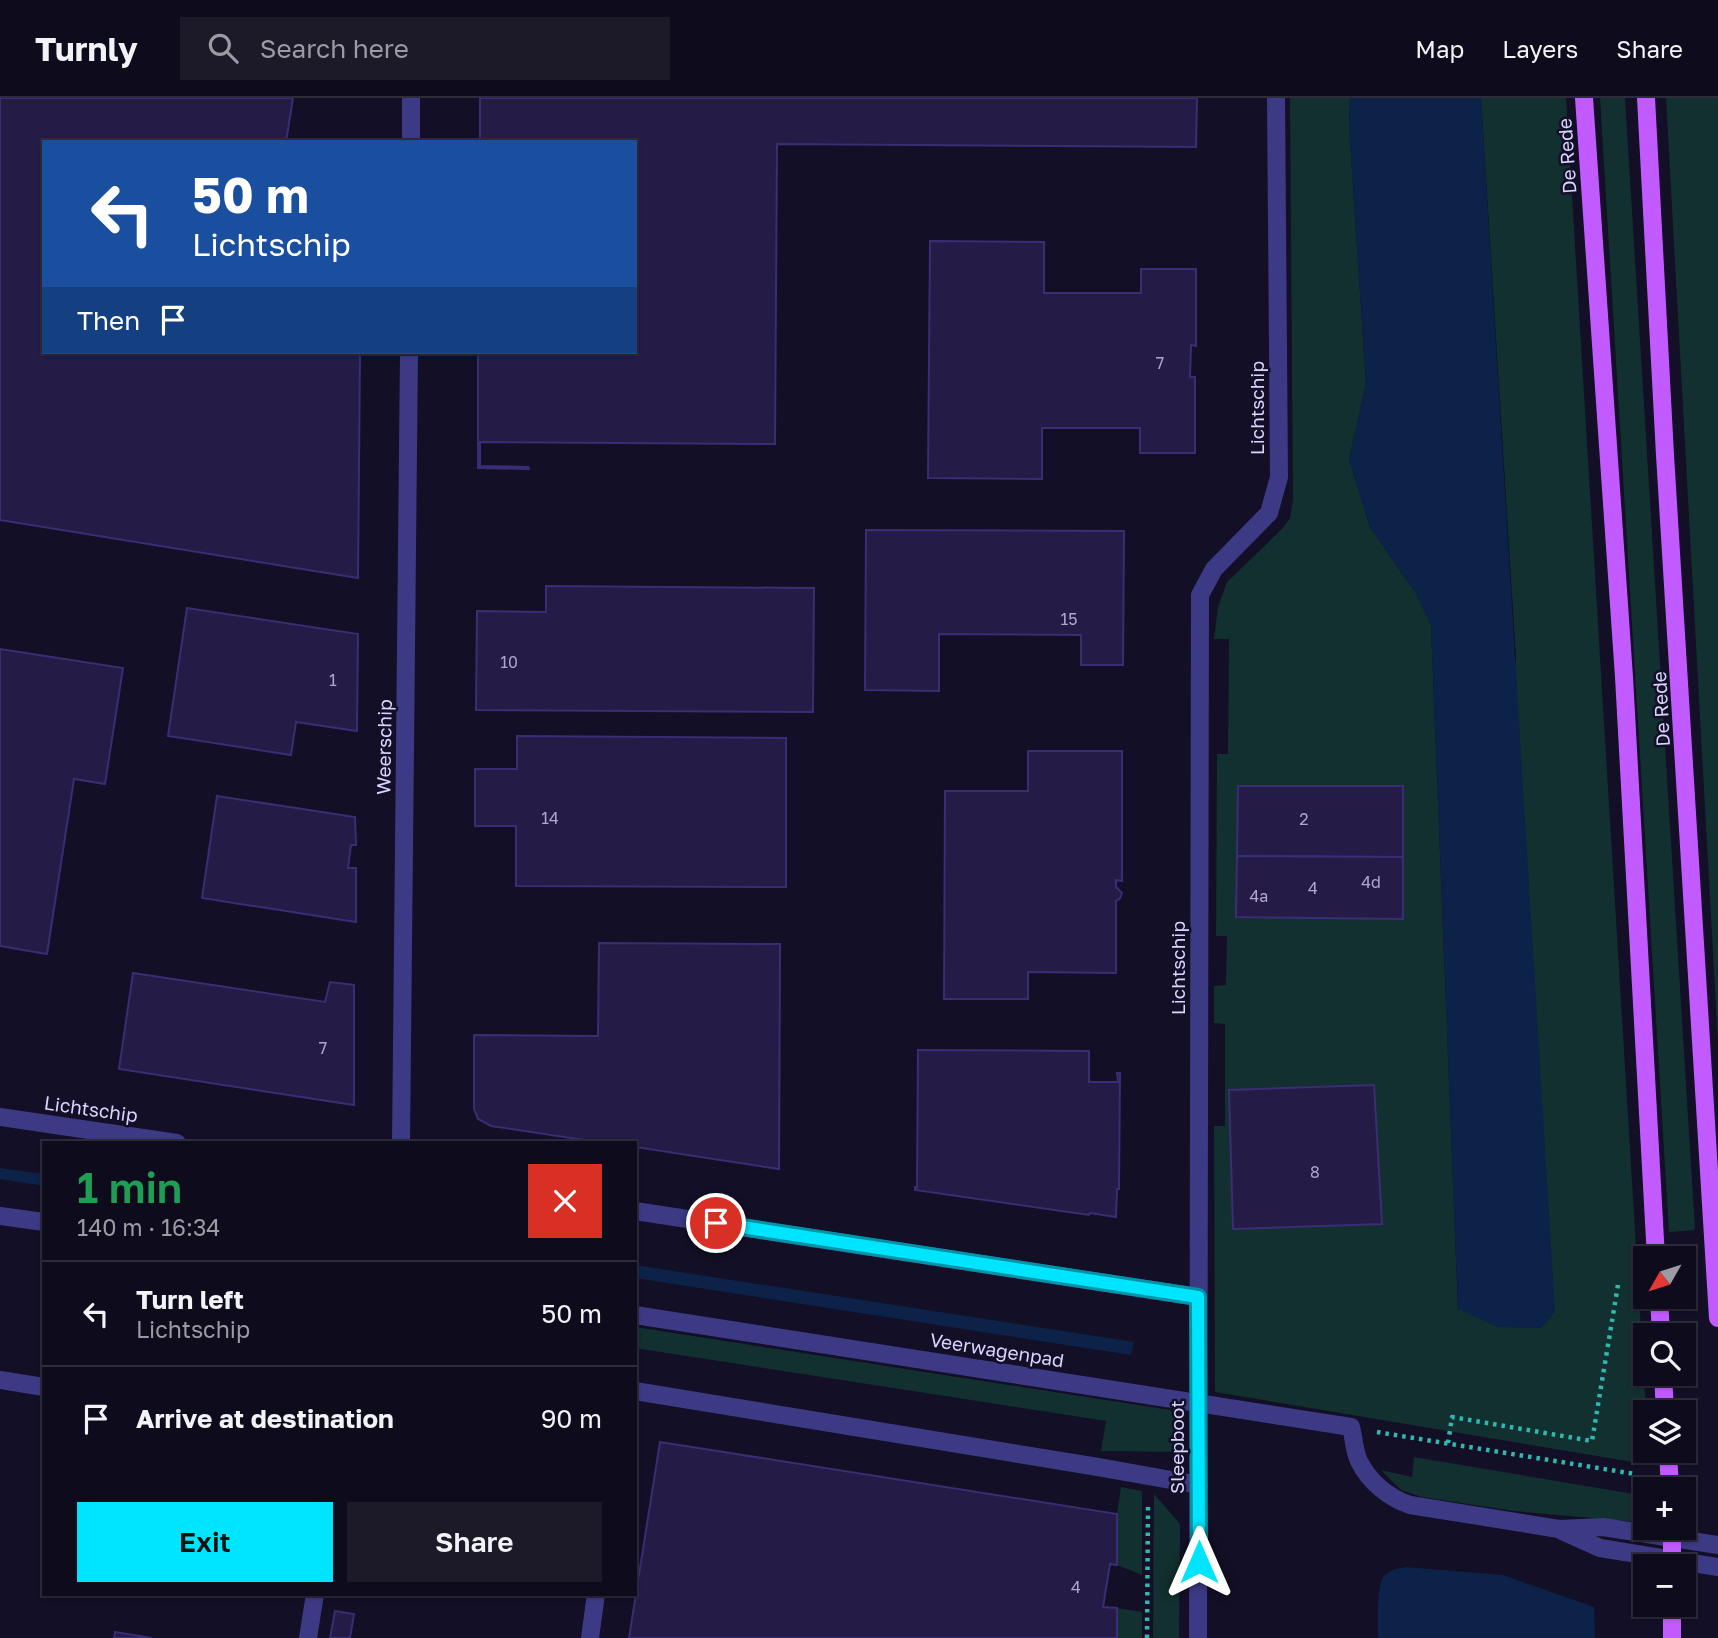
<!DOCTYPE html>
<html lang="en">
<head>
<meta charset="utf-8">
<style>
	:root { --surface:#0e0b1c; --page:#1c1929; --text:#f1f3f6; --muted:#9b9ba3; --line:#2e2b3b; --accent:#00e5ff }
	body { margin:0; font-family:"Golos Text",sans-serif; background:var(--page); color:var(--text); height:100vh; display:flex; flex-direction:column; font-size:26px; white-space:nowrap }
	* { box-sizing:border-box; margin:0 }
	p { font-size:23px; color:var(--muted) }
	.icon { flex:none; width:38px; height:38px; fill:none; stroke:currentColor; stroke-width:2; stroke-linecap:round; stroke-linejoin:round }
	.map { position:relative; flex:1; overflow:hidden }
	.drawer { position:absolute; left:42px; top:1043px; width:595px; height:455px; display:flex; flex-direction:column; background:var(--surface); border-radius:0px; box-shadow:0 2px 5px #0004,0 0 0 2px var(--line) }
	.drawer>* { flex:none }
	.banner { position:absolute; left:42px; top:42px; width:595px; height:214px; border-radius:0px; box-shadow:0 2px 5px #0004,0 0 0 2px var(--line); background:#1a4fa0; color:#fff; overflow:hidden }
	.needle { width:46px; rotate:231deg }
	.buttons { position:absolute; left:1633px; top:1148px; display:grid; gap:14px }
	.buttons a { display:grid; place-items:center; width:63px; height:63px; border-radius:0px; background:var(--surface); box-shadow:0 2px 5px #0004,0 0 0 2px var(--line); font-size:35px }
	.pin { position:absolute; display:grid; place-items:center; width:60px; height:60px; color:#fff; margin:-30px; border:4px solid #fff; border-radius:50%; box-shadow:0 2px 7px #0007 }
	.me { position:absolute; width:77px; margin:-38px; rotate:0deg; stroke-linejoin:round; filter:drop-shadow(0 0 5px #0008) }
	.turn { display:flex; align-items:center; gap:24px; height:147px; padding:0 35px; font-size:32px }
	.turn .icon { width:91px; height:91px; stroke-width:2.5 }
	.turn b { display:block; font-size:49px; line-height:60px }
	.then { display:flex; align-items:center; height:66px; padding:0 35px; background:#0003; gap:14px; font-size:26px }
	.round { display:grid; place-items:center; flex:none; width:74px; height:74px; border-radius:0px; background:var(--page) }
	.overview { display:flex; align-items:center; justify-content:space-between; height:119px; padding:0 35px }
	h1 { font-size:42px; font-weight:600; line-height:52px; color:#1e9e55 }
	.action { display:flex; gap:14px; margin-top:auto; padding:14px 35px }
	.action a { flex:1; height:80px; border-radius:0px; background:var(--accent); color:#111; font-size:28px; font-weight:600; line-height:80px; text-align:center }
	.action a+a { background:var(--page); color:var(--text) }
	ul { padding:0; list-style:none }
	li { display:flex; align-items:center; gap:21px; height:105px; padding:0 35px; border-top:2px solid var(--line) }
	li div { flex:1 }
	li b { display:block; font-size:26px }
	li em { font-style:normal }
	header { display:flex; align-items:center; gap:42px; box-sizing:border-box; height:98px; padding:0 35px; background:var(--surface); border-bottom:2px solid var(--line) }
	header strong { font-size:33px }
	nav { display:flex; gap:38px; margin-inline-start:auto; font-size:24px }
	.search { width:490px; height:63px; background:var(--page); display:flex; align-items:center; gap:18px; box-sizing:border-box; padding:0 24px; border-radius:0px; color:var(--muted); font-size:26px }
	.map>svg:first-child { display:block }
</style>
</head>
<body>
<header>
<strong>Turnly</strong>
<div class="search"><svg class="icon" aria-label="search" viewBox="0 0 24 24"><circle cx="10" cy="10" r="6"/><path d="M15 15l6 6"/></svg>Search here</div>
<nav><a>Map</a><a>Layers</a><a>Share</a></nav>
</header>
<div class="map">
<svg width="1718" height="1540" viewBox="0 0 1718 1540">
	<rect width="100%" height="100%" fill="#130f26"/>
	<!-- green -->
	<g fill="#12302f">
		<path d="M1290,0H1350L1349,27L1366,286L1349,361L1370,429L1417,497L1431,527L1458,1211L1516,559L1481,0H1566L1646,1314L1645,1340L1638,1342L1639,1365L1215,1294L1214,1028H1225V926L1214,925V888L1226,887L1227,838H1216L1217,656H1228L1229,541H1214L1218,509L1227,484L1282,431L1290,420L1293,402Z"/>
		<path d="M1600,0H1625L1695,1132L1669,1134Z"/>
		<path d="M1666,0H1718V946Z"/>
		<path d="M635,1229L1170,1312L1178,1321L1181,1354L1101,1353L1106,1323L635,1250Z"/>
		<path d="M1414,1359L1640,1397L1638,1424L1514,1413L1422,1399L1401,1392L1381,1372L1412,1379Z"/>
		<path d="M1121,1389L1142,1393V1477L1117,1467V1416Z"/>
		<path d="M1154,1396L1180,1426L1179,1540H1153Z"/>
		<path d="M1117,1510L1142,1514V1540H1117Z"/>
	</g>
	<!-- water -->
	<g fill="#0c2248">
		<path d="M1350,0H1481L1555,1214L1541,1230L1497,1229L1458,1211L1431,527L1417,497L1370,429L1349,361L1366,286L1349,27Z"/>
		<path d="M0,1070L44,1076V1088L0,1081Z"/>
		<path d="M635,1167L1134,1244L1131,1257L635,1180Z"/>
		<path d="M1405,1469L1503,1477L1594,1509L1595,1540H1378C1378,1525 1376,1488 1384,1478C1390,1471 1398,1471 1405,1469Z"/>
	</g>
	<!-- building -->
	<g fill="#241b47" stroke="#3b2d73" stroke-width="2">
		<path d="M0,0H293L286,44H44V254H360L358,480L0,422Z"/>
		<path d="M480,0H1197L1196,49L777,46L775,346L480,344V368L528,369L529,371L478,370V254H635V44H480Z"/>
		<path d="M930,143L1044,144V195H1141V171H1196V248L1191,247L1190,279H1195V355H1140V330H1042V381L928,380Z"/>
		<path d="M866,432L1124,433L1123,567H1081V537L939,536V593L865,592Z"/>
		<path d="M546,488L814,490L813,614L476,612L477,513L546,514Z"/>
		<path d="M187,510L358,536L357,633L296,624L291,657L168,638Z"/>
		<path d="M0,551L123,570L105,686L74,681L47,856L0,848Z"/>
		<path d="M517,638L786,640V789L516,788V728H475V671H517Z"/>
		<path d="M1028,653H1122V783L1116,782V789L1122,795L1120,800L1116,803V875L1028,874V901H944L945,693H1028Z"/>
		<path d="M1238,688H1403V759L1237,758Z"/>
		<path d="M217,698L355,719L356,747H351L348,770H356V824L202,800Z"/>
		<path d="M1237,758L1403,759V821L1236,819Z"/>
		<path d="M599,845L780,846L779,1071L635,1049V1045H604L491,1028L478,1021L474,1011V937L598,938Z"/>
		<path d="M133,875L325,904L330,884L354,887V1007L119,971Z"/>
		<path d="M918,952L1089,953V984H1118L1117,975H1120L1119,1091H1117L1116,1119L1090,1115L1089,1117L915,1092V1089L917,1090Z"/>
		<path d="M1374,987L1382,1126L1233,1131L1229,992Z"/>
		<path d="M660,1344L1117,1416V1467L1110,1466L1103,1509L1117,1510V1540H629Z"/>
		<path d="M335,1513L354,1516L350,1540H330Z"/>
		<path d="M115,1534L152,1540H114Z"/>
	</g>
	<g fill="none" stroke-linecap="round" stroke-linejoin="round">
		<!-- path -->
		<g stroke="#2fb8b0" stroke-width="4.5" stroke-dasharray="3.5 5" stroke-linecap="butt">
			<path d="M1377,1334L1635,1376"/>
			<path d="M1448,1345L1452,1319L1592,1343L1618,1187"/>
			<path d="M1147,1540L1148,1404"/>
		</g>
		<!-- minor -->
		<g stroke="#3d3a85" stroke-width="18">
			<path d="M411,44V0"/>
			<path d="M0,1019L177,1045"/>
			<path d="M401,1045L409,254"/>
			<path d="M635,1113L1198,1199"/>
			<path d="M0,1118L44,1124"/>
			<path d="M635,1217L1351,1329C1354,1340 1354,1353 1359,1363C1369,1384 1389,1400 1410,1407L1559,1431L1603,1429L1718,1447"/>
			<path d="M0,1282L44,1289"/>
			<path d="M635,1293L1098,1369L1199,1387"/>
			<path d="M1562,1433L1600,1450L1718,1469"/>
			<path d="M308,1540L315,1496"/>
			<path d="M590,1540L596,1496"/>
			<path d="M1198,1540L1200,497L1214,471L1269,415L1279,379L1276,0"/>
		</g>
		<!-- major -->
		<g stroke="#c25bff" stroke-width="18">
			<path d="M1584,0L1624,579L1656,1160"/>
			<path d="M1646,0L1665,357L1718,1220"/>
			<path d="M1659,1199L1661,1237"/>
			<path d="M1663,1276L1665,1314"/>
			<path d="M1668,1353L1670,1391"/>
			<path d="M1672,1430V1468"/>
			<path d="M1672,1540V1507"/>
		</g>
	</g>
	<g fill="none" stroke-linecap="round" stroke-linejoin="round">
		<defs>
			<path id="route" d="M716,1125L1198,1199L1199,1464"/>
		</defs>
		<!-- route casing -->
		<use href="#route" stroke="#0095a6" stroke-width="18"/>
		<!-- route -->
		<use href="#route" stroke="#00e5ff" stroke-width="12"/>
	</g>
	<g text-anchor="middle" stroke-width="5" stroke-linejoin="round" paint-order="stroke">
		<!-- number labels -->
		<g font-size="16" fill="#aca6d1">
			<text x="1160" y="271">7</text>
			<text x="1069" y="527">15</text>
			<text x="509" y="570">10</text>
			<text x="333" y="588">1</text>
			<text x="550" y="726">14</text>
			<text x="1304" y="727">2</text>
			<text x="1371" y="790">4d</text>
			<text x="1313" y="796">4</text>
			<text x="1259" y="804">4a</text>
			<text x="323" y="956">7</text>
			<text x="1315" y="1080">8</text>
			<text x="1076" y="1495">4</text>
		</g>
		<!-- street labels -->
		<g font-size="19" fill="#d9d4ff" stroke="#130f26">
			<text transform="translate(1567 58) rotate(-94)" y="7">De Rede</text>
			<text transform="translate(1257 310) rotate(-90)" y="7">Lichtschip</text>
			<text transform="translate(1661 611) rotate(-93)" y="7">De Rede</text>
			<text transform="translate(384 649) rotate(-89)" y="7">Weerschip</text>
			<text transform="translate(1178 870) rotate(-90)" y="7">Lichtschip</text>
			<text transform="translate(91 1011) rotate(8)" y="7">Lichtschip</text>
			<text transform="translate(997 1252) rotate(9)" y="7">Veerwagenpad</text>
			<text transform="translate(1177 1349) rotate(-90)" y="7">Sleepboot</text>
		</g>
	</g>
</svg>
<div class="buttons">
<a><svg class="needle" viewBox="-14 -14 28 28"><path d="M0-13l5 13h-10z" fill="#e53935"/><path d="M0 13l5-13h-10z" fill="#9b9ba3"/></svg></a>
<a><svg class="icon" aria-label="search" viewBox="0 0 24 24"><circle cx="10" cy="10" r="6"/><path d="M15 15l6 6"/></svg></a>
<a><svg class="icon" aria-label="layers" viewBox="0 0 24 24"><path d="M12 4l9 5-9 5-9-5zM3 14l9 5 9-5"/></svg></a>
<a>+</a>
<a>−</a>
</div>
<div class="pin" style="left:716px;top:1125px;background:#d93025"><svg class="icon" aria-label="arrive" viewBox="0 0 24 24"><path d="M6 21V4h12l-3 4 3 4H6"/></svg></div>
<svg class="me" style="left:1199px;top:1464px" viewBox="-20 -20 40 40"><path d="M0-17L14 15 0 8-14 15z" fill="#00e5ff" stroke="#fff" stroke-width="4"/></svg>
<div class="banner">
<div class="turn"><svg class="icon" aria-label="left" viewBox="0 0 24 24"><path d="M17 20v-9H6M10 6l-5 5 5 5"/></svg><div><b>50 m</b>Lichtschip</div></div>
<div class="then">Then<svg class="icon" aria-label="arrive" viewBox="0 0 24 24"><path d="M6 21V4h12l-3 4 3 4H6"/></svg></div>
</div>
<section class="drawer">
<div class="overview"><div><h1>1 min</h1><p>140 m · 16:34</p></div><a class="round" style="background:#d93025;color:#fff"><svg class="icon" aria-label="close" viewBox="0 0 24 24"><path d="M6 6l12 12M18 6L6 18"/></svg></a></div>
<ul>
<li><svg class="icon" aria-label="left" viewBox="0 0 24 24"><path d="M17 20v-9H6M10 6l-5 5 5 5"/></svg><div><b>Turn left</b><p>Lichtschip</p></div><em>50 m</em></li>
<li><svg class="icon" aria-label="arrive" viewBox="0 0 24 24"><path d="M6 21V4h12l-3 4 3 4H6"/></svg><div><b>Arrive at destination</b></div><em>90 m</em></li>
</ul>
<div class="action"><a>Exit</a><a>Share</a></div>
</section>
</div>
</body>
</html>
